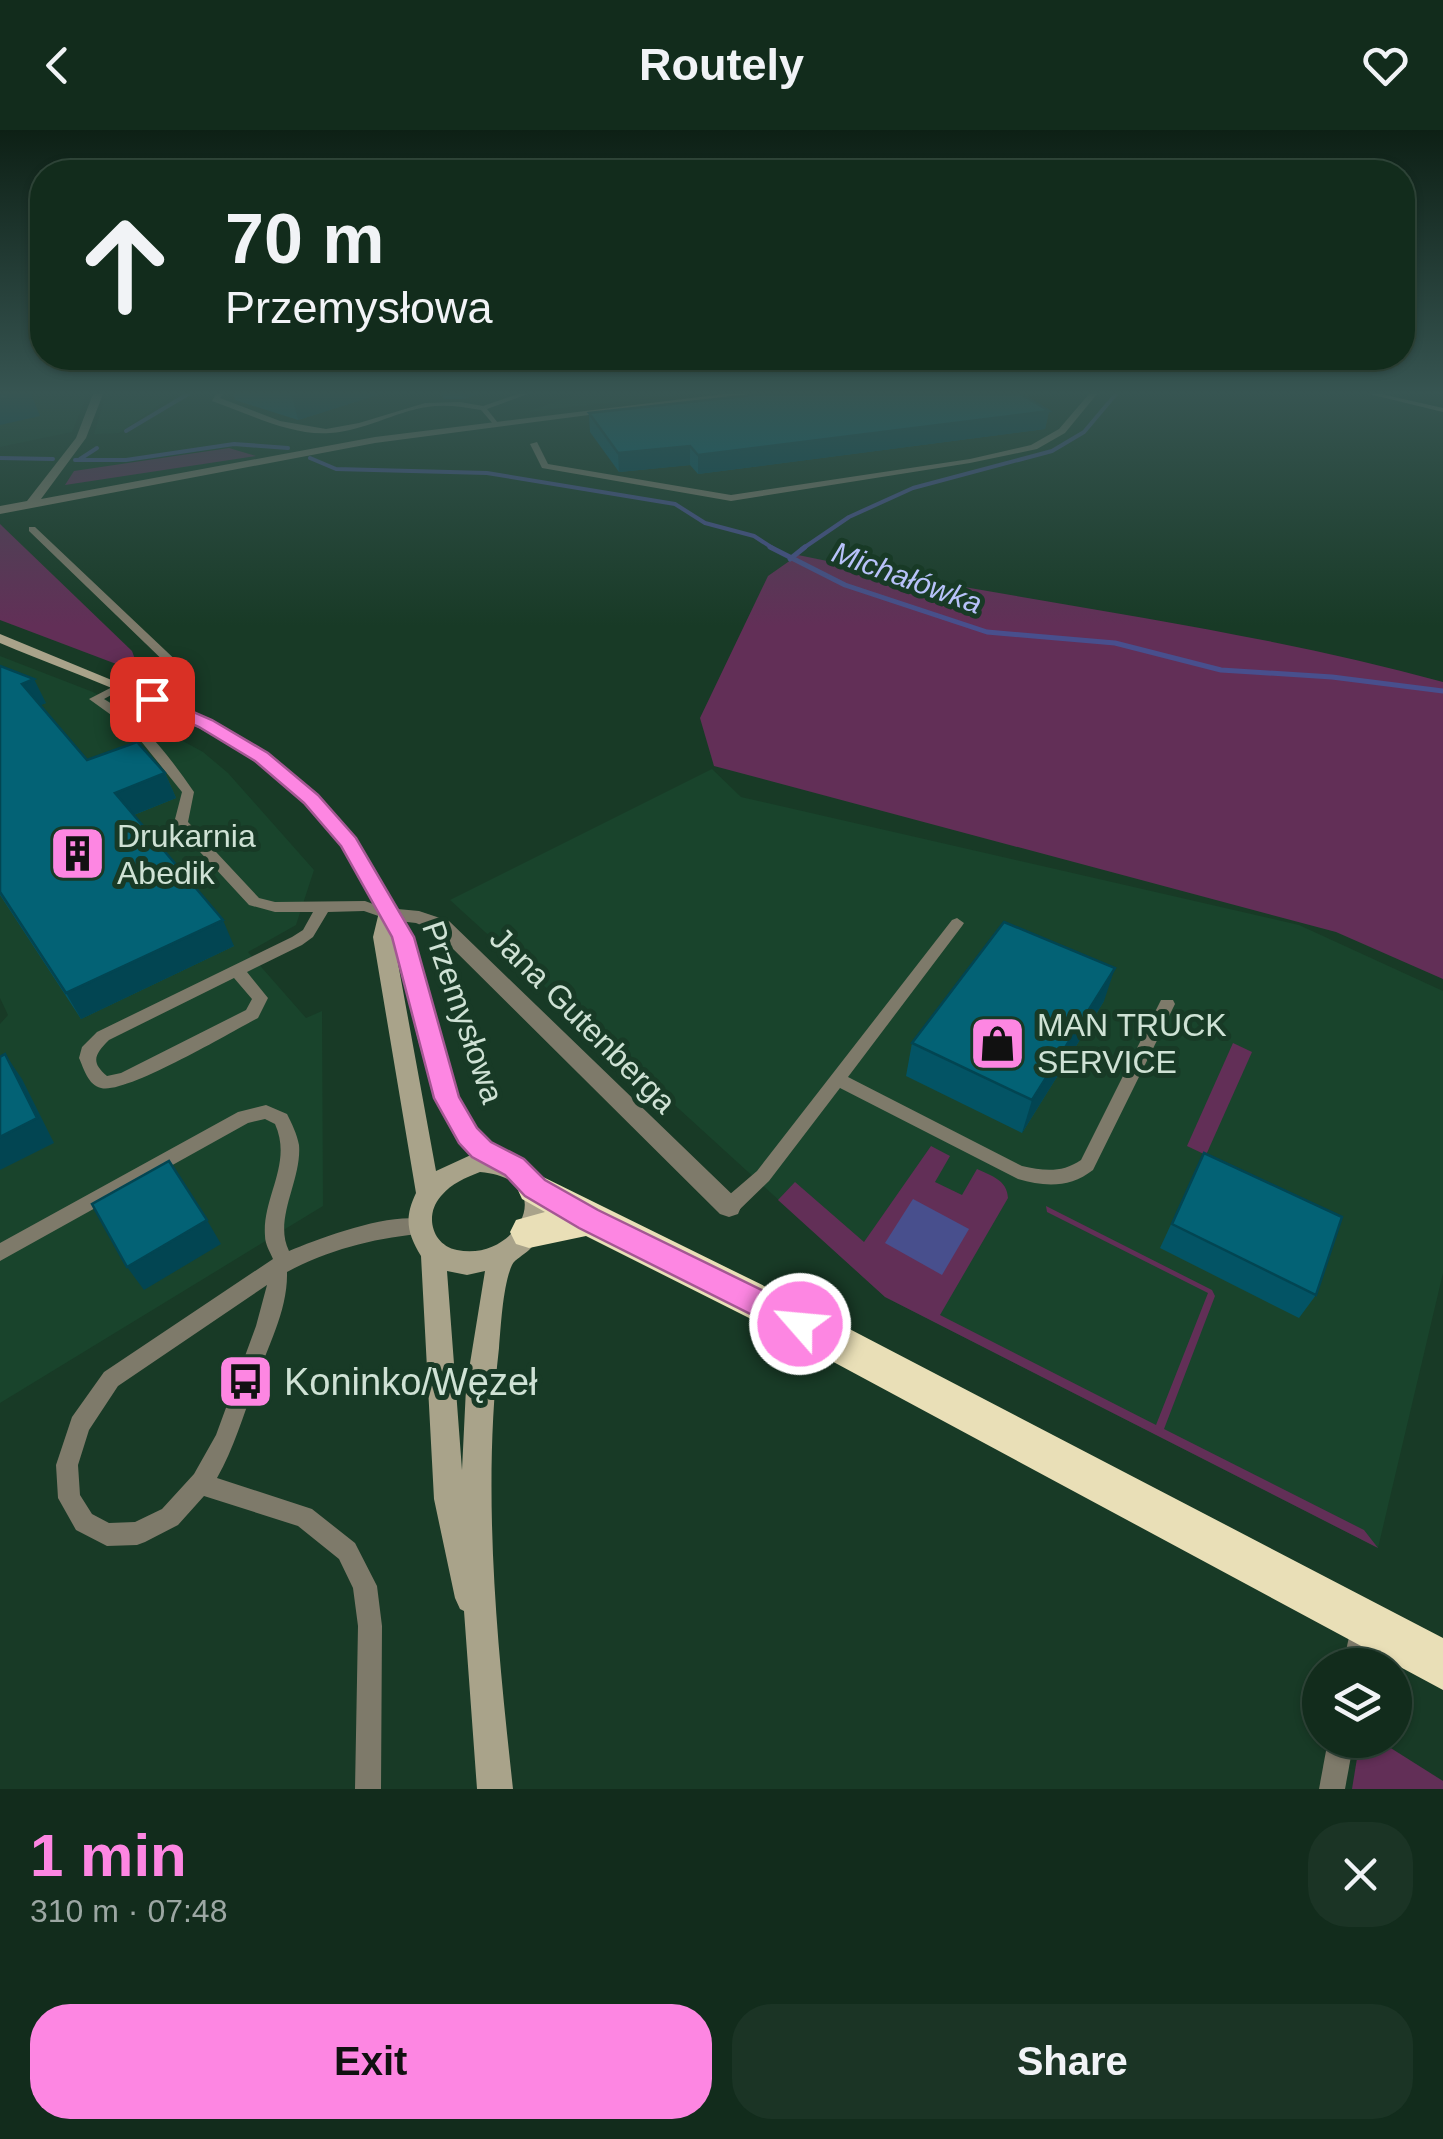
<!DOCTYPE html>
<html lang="en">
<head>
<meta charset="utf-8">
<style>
	:root { --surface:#122c1c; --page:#1b3425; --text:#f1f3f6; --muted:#9ca7a3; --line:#31483b; --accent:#fd86e2 }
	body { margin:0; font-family:Arial,sans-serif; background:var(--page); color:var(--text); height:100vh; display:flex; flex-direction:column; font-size:38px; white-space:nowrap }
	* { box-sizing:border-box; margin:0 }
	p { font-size:32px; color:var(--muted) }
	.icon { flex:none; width:55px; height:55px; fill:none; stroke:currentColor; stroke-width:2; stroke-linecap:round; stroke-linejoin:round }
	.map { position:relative; height:1659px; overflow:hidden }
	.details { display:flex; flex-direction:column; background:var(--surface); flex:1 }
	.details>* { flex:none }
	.guide { position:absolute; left:30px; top:30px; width:1385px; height:210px; border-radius:40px; box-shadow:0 2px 8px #0004,0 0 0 2px var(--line); background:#122c1c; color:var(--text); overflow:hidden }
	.buttons { position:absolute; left:1302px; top:1518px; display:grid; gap:20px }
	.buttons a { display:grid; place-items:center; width:110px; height:110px; border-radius:50%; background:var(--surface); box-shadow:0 2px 8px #0004,0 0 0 2px var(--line); font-size:50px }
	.pin { position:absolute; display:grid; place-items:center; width:85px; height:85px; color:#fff; margin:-42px; border-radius:20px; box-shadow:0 5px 15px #0006 }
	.me { position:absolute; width:110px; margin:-55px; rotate:297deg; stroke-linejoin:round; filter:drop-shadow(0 0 8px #0008) }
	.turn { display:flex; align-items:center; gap:35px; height:210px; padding:0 30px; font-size:45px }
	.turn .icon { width:130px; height:130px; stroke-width:2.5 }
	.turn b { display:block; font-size:70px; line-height:85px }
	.round { display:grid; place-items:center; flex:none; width:105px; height:105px; border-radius:40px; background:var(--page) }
	.head { display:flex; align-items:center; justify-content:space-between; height:170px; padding:0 30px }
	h1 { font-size:60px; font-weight:600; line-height:75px; color:var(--accent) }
	.primary-button { display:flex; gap:20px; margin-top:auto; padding:20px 30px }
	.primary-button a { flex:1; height:115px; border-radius:40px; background:var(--accent); color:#111; font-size:40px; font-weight:600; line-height:115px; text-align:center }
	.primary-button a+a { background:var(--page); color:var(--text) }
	header { display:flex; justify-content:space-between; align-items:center; height:130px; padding:0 30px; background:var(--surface); font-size:45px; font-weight:600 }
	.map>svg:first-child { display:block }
</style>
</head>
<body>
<header><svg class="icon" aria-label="back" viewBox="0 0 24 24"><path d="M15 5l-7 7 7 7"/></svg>Routely<svg class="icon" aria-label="heart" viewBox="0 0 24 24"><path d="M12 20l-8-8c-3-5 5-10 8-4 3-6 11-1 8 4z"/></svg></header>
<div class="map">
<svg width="1443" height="1659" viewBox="0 0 1443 1659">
	<rect width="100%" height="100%" fill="#183a26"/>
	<!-- built -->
	<g fill="#19442c">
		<path d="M0,264H87L72,302L0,317Z"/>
		<path d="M106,264H175L119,303L94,304Z"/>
		<path d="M577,264H686L527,282Z"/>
		<path d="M0,526L93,562L203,622L228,643L314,740L296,795L248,822L306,888L322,881L323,1076L0,1273V894L8,885L0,868Z"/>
		<path d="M712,639L741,667L1299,795L1443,861V1143L1378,1418L885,1167L450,770Z"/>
	</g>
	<!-- green -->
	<g fill="#622f57">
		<path d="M229,318L256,326L65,355L74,341Z"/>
		<path d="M0,394L132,521L140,543L0,490Z"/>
		<path d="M798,425C1012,471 1232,494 1443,552V849L1336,802L714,636L700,588L768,446Z"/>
		<path d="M1233,913L1252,922L1206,1025L1187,1016Z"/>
		<path d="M931,1016L950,1026L935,1052L962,1065L977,1039C992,1046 1007,1050 1008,1068L940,1185L1156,1295L1208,1163L1047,1082L1046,1076L1212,1160L1215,1166L1164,1299L1364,1400L1378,1418L885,1167L778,1070L795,1052L864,1112Z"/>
		<path d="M1360,1610H1378L1443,1651V1659H1352Z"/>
	</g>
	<!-- water -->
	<path fill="#484f8d" d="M913,1069L969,1099L942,1145L885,1113Z"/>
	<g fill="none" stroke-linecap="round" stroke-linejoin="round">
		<!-- stream-far1 -->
		<g stroke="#484f8d" stroke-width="4">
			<path d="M126,301L188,264"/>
			<path d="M0,328L53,329"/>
			<path d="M310,328L336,339L487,343L675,374L705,393L754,406L774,419"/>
			<path d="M80,329L97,318"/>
			<path d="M75,330H126L234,314L288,318"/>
			<path d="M802,419L849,387L913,358L1052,321L1084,302L1116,264"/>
		</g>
		<!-- stream -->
		<g stroke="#484f8d" stroke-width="5">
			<path d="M770,417L845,455L987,502L1115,513L1221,540L1332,547L1443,561"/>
			<path d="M790,429L805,417"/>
		</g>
		<!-- lane -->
		<g fill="#7e7a6a" fill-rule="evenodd">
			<path d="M216,264H223L220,268L280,291L326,299L359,293L425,273L460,272L483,276L518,264H528L487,279L498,293L494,295L481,280C463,277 445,274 427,277C394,282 364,301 330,303C290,306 250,284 212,271Z"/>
			<path d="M1089,264H1097L1065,303L1037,319L970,333L731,371L542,338L530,314L537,312L548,334L731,365L970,329L1031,315L1059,299Z"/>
			<path d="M1369,264H1381L1443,278V282Z"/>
			<path d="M29,397H35L184,538L185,540L181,556L156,571H148V567L172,552L174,541L29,401Z"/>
			<path d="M120,553L124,554V558L104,569C143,591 169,626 194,662L188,692L259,768L275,772L365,771L392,781L394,784L387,789L364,781L328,782L313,807L302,815L247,842L268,868L258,888C231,902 125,965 101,958C88,955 84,939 79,928L82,917L97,902L292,807L303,800L313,782H275L249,775L176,696L174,693L182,662L132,600L89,569ZM234,848L252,869L246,880L121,943L107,946C90,932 95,924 109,910Z"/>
			<path d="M957,788L964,793L962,796L848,947L1022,1036C1044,1041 1062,1043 1081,1030L1161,870H1173L1175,874L1093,1040C1070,1058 1045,1057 1018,1049L840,958L769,1051L736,1083L729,1085L722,1083L720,1077L722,1071L757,1041L952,790Z"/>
			<path d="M266,975L287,984C292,994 297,1004 299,1015C302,1050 273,1089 289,1121C320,1108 392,1081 425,1090L427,1096L425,1102L418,1104C371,1109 328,1120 287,1142C288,1181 267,1217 255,1254C243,1286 234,1318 217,1348L312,1379L355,1413L377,1456L382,1496L381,1659H355L358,1496L353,1458L339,1429L298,1396L204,1366L178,1395L145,1412L137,1415L107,1416L76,1400L58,1368L56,1335L72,1287L104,1242L273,1129C270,1122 265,1114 265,1106C262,1067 293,1034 275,994L265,989L248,993L0,1131V1113L238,982ZM267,1155L256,1196L216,1305L194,1344L162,1379L135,1392L109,1393L92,1384L80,1365L78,1335L89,1300L118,1256Z"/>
			<path d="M1362,1485L1371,1488L1374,1497L1367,1535H1343L1353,1488Z"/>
			<path d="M1328,1610H1354L1345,1659H1319Z"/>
		</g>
		<!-- street -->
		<g fill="#7e7a6a" fill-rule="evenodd">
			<path d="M93,264H103L86,308L41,369L375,307L724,264H750L375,313L0,384V376L27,371L76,308Z"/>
			<path d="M387,778L419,781L449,791L738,1070L741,1077L738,1084L729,1087L720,1084L435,801L416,793L380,789L377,784L380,779Z"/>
		</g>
		<!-- secondary -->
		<path fill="#a9a38a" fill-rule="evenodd" d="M0,504L211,591L268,624L317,665L355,709L413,807L458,968C469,991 487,1010 507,1025C524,1038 543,1042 549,1066C554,1084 542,1107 529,1120C524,1125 515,1129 512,1135C503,1155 501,1195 499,1218C482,1365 497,1512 513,1659H477L464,1481L460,1479L455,1468L434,1369L421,1126C407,1103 404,1088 416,1063L373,807L379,782C366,760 355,735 341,715C260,603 121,564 0,513ZM393,806C412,874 423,974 473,1024L436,1041ZM480,1042C563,1049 516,1133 457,1120C432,1115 424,1085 441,1066C452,1053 465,1048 480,1042ZM447,1141L467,1145L485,1141L466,1258L462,1340Z"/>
		<!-- highway -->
		<path fill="#e9dfb7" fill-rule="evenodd" d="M535,1043L815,1181L1443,1508V1560L787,1207L586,1106L529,1118L516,1114L510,1102L516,1090L545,1082L522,1069L517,1058L522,1047Z"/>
	</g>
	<!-- wall -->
	<g fill="#035465">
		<path d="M233,264H380L298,290L235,270Z"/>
		<path d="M441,264H478L463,269H444Z"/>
		<path d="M1049,281L1045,299L698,344L690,335L619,342L590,302L589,283Z"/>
		<path d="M0,536L46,573L40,575L87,630L165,643L176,668L134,685L234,816L81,889L0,765Z"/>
		<path d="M1104,871L1022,1003L906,946L912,913Z"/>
		<path d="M1204,1023L1316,1165L1299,1188L1160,1118Z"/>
	</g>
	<!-- shaded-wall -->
	<g fill="#024552">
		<path d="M19,264H31L40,286L0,295V269Z"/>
		<path d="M300,264H380L298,290L292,266Z"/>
		<path d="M462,264H478L463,269Z"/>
		<path d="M1049,281L1045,299L698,344V325Z"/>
		<path d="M690,316V335L619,342L618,323Z"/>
		<path d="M34,549L46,573L34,578L22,554Z"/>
		<path d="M165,643L176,668L126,688L115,663Z"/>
		<path d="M223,790L234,816L81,889L66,863Z"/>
		<path d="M1115,838L1104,871L1022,1003L1032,970Z"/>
		<path d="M5,924L22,949L54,1013L0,1040V1007Z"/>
		<path d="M207,1090L221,1114L144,1160L127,1137Z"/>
	</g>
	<!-- building -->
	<g fill="#036275" stroke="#024552" stroke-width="2.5">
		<path d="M0,264H25L0,269Z"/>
		<path d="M762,264H1021L1049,281L698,325L690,316L618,323L589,283Z"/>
		<path d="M0,536L34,549L22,554L87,630L137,612L165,643L115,663L223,790L66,863L0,762Z"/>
		<path d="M1004,792L1115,838L1032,970L912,913Z"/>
		<path d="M5,924L37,988L0,1007V927Z"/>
		<path d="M1204,1023L1342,1087L1316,1165L1172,1094Z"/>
		<path d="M169,1031L207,1090L127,1137L92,1074Z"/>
	</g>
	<!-- sky -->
	<linearGradient id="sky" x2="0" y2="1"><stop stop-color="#0d2015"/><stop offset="0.53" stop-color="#375552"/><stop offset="1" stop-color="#375552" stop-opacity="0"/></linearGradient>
	<rect width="1443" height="496" fill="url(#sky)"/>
	<!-- route -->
	<path fill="#fd86e2" stroke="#a45793" stroke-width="2.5" d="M152,564L212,590L268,623L318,665L356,708L414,807L459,967L477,998L491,1012L524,1029L545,1050L598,1080L811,1184L816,1194L811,1204L800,1208L790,1204L579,1098L525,1066L505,1045L472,1027L459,1013L434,968L392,807L341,716L304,673L255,631L199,597L146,573L144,569Z"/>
	<!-- icons -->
	<defs>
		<symbol id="building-square" viewBox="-11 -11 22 22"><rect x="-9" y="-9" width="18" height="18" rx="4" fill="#fd86e2" stroke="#183a26"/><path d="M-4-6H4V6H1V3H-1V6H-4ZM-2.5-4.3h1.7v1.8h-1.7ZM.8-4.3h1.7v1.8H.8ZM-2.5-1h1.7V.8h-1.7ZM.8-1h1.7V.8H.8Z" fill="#111"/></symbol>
		<symbol id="shop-square" viewBox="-11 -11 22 22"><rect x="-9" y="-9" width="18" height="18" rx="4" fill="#fd86e2" stroke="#183a26"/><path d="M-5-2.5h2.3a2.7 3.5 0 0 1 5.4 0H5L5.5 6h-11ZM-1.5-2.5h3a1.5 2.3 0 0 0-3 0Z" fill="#111"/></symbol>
		<symbol id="bus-square" viewBox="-11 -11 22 22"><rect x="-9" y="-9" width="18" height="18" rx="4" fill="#fd86e2" stroke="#183a26"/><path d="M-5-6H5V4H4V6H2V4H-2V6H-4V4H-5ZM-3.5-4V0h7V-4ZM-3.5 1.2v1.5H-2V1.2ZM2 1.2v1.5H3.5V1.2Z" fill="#111"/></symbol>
	</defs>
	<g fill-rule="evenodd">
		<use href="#building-square" x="46" y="692" width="63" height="63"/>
		<use href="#shop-square" x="966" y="882" width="63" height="63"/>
		<use href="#bus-square" x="214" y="1220" width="63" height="63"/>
	</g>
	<g text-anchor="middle" stroke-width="10" stroke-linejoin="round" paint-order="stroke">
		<!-- far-water labels -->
		<g font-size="30" font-style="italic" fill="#b8c2fa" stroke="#183a26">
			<text transform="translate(907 448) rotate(20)" y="10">Michałówka</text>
		</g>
		<!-- poi labels -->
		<g font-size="32" fill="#cfe2d5" stroke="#183a26" text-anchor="start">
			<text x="117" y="717">Drukarnia<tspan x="117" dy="37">Abedik</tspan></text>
			<text x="1037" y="906">MAN TRUCK<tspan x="1037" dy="37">SERVICE</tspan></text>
		</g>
		<!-- street labels -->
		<g font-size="32" fill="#cfe2d5" stroke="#183a26">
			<text transform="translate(463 882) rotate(71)" y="11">Przemysłowa</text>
			<text transform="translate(583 890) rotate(45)" y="11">Jana Gutenberga</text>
		</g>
		<!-- near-poi labels -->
		<g font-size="38" fill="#cfe2d5" stroke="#183a26" text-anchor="start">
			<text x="284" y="1265">Koninko/Węzeł</text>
		</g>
	</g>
</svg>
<div class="buttons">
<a><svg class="icon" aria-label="layers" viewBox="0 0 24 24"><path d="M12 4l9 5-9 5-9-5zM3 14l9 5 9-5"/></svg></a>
</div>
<div class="pin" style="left:152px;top:569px;background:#d93025"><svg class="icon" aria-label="arrive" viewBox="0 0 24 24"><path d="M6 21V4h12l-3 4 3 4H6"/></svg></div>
<svg class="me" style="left:800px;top:1194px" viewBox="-20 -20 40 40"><circle r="17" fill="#fd86e2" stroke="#fff" stroke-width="3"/><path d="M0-11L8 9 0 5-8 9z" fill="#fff"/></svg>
<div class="guide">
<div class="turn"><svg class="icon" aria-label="ahead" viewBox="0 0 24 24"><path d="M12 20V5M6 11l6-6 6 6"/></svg><div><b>70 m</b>Przemysłowa</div></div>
</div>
</div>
<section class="details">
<div class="head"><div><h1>1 min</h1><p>310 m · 07:48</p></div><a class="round"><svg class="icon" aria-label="close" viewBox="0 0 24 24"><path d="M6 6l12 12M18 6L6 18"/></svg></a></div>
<div class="primary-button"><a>Exit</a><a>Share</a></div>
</section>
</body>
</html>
